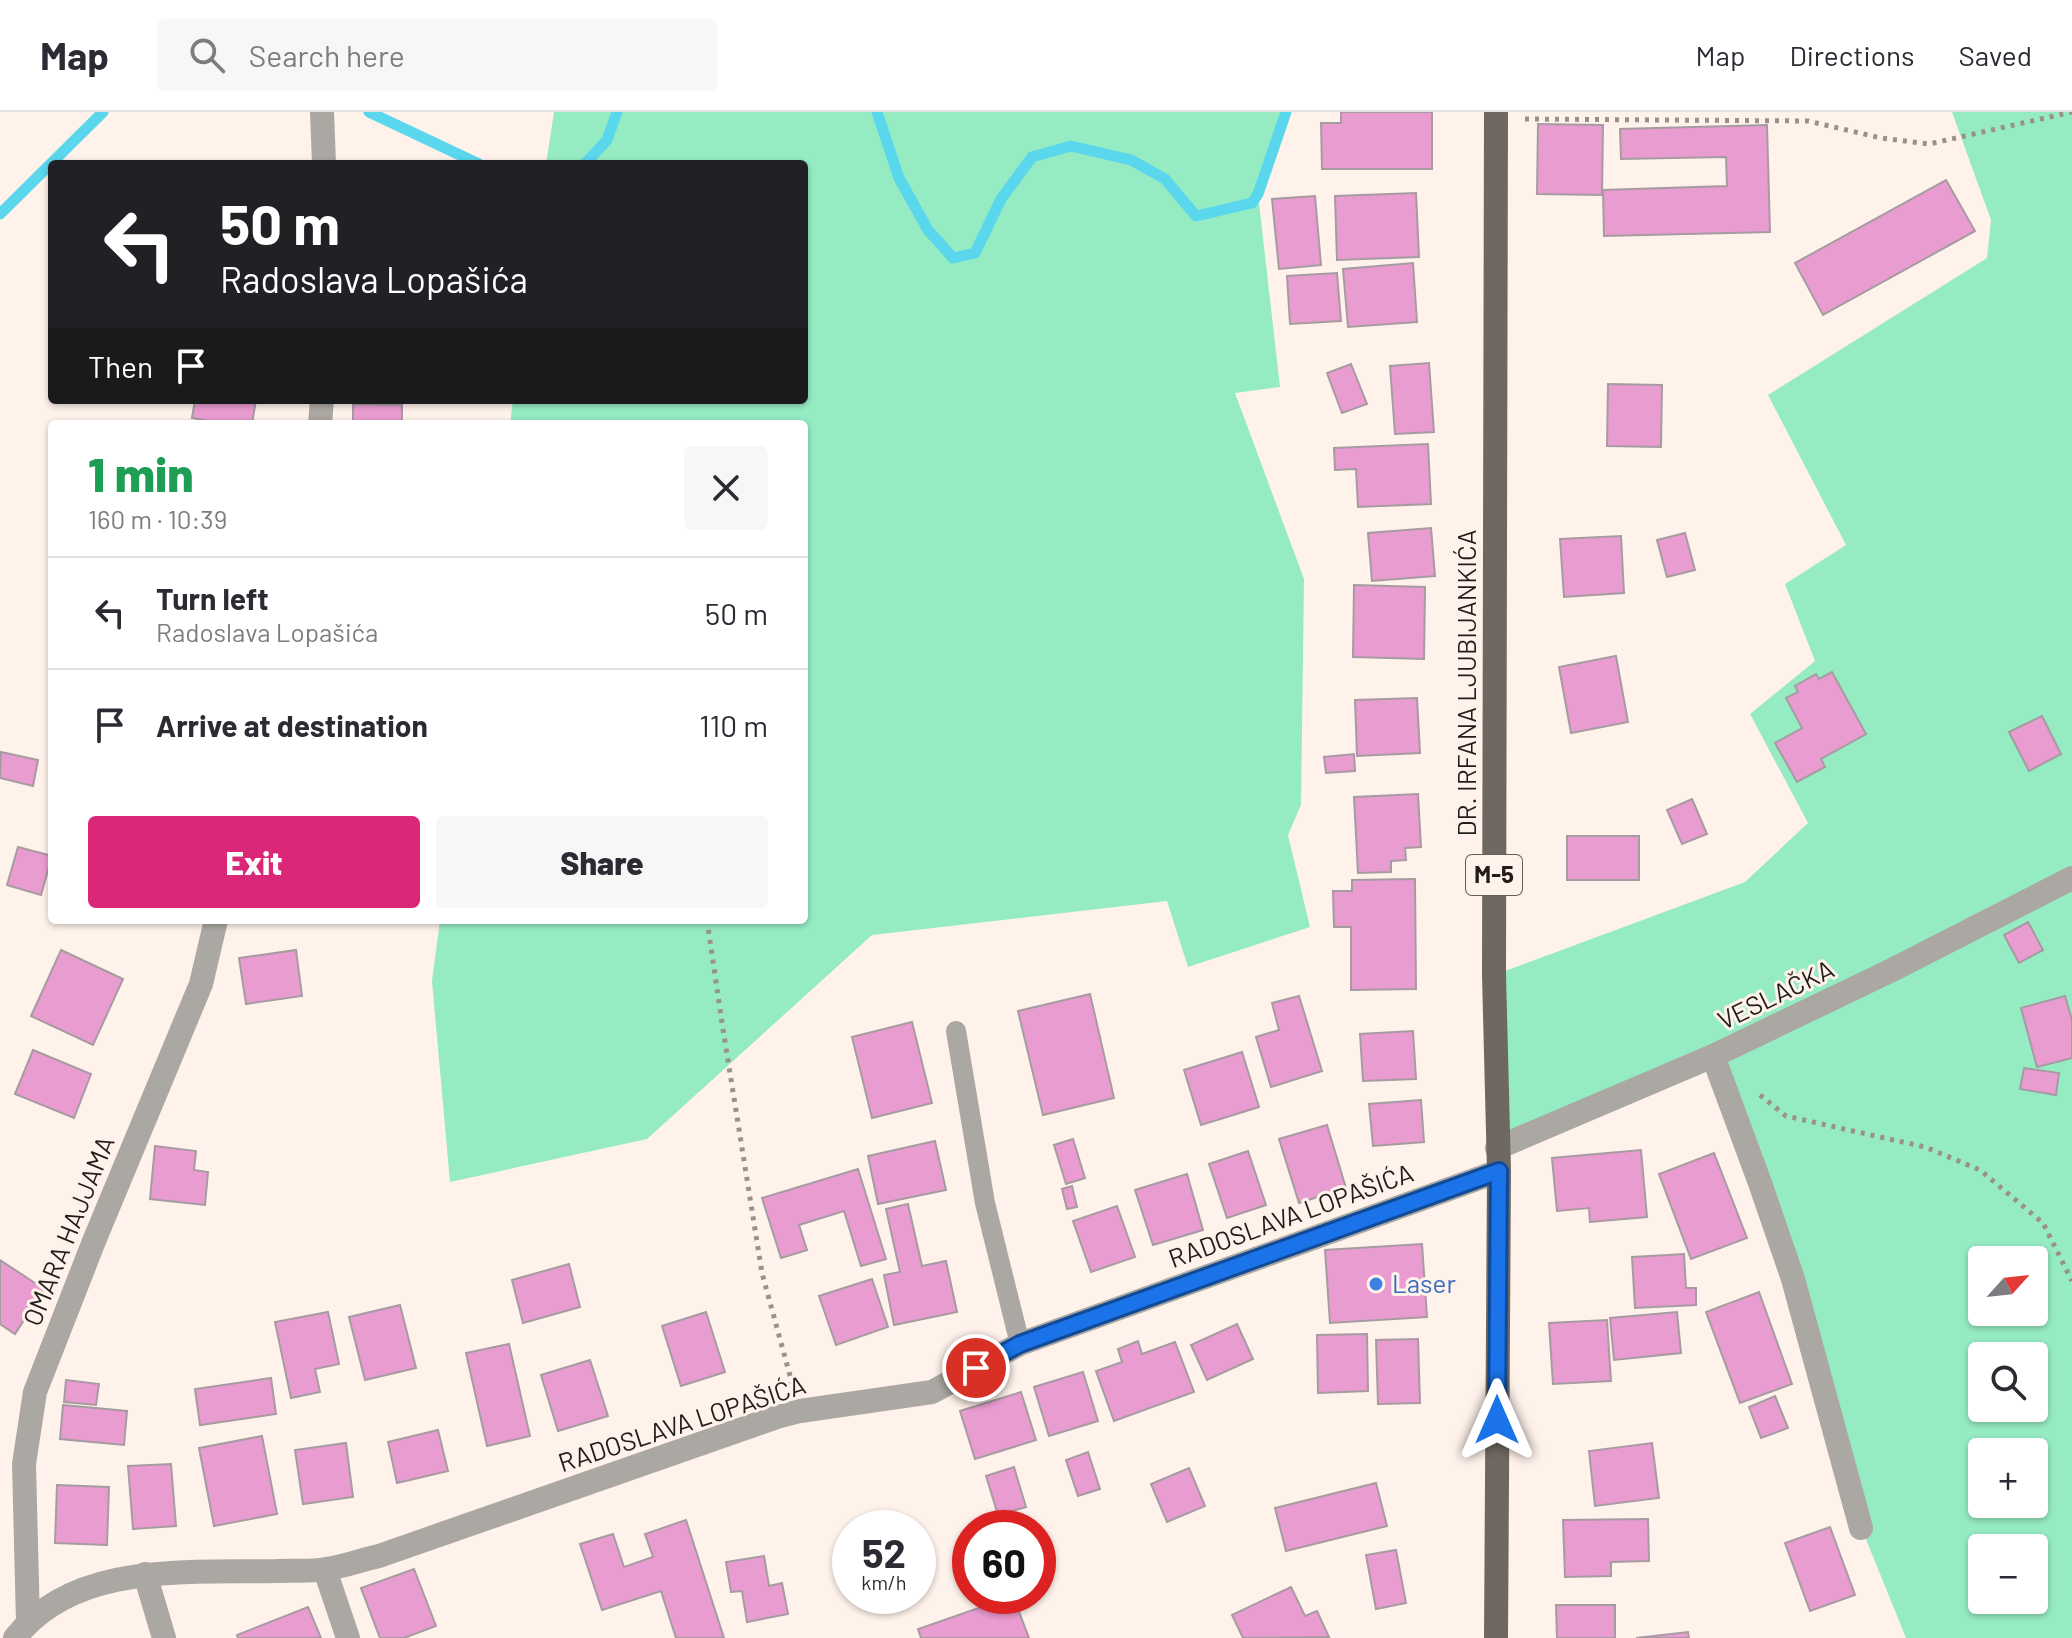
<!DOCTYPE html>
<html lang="en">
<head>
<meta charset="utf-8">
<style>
	:root { --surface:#fff; --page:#f7f7f7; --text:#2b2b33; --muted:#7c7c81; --line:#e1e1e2; --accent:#db2777 }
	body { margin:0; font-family:Barlow,sans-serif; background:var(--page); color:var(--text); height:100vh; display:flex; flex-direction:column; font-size:30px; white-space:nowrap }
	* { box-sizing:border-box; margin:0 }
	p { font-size:26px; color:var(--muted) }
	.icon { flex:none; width:44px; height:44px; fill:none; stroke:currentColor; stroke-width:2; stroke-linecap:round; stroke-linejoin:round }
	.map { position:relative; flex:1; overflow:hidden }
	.sheet { position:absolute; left:48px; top:308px; width:760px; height:504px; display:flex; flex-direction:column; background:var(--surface); border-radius:8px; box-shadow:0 2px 6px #0004 }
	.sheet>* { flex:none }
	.hud { position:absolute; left:48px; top:48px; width:760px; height:244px; border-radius:8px; box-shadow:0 2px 6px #0004; background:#202124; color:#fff; overflow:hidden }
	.needle { width:52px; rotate:63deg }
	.controls { position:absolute; left:1968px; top:1134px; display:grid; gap:16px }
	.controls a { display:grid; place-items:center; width:80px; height:80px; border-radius:8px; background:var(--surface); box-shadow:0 2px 6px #0004; font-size:40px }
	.speed { position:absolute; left:832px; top:1398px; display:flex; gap:16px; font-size:40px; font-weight:700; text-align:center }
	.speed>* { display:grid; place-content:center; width:104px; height:104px; border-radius:50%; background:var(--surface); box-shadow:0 2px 6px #0004; line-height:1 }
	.speed small { font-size:20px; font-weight:400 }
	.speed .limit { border:12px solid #d22; background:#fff; color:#111 }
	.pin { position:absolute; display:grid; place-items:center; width:68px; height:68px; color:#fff; margin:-34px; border:4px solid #fff; border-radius:50%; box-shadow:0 2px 8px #0007 }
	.me { position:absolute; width:88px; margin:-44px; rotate:0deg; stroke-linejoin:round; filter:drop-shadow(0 0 6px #0008) }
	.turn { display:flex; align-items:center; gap:28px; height:168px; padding:0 40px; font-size:36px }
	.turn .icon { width:104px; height:104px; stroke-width:2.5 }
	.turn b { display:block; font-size:56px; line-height:68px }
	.then { display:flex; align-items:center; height:76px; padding:0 40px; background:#0003; gap:16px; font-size:30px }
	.round { display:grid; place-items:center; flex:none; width:84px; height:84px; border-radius:8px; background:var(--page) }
	.head { display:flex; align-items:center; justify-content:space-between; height:136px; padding:0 40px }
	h1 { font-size:48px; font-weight:800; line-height:60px; color:#1e9e55 }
	.primary-button { display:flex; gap:16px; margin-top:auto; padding:16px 40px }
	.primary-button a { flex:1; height:92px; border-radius:8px; background:var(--accent); color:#fff; font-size:32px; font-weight:800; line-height:92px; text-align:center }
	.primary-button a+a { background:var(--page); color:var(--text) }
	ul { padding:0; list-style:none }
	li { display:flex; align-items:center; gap:24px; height:112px; padding:0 40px; border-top:2px solid var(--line) }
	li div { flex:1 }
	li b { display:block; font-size:30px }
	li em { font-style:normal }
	header { display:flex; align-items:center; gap:48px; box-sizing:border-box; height:112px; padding:0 40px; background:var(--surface); border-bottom:2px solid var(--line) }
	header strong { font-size:38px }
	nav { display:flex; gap:44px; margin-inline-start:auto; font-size:28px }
	.search { width:560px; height:72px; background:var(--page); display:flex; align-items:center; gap:20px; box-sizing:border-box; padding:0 28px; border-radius:8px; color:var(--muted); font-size:30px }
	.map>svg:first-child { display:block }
</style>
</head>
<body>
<header>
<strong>Map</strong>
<div class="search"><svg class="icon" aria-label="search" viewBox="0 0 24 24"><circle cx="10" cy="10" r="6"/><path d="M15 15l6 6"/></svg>Search here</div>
<nav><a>Map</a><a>Directions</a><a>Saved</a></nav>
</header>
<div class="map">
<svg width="2072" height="1526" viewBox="0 0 2072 1526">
	<rect width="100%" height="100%" fill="#fff2eb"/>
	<!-- green -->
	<g fill="#95ecc3" fill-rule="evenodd">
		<path d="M554,0H1286L1258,82L1280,275L1235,281L1304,467L1301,693L1288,723L1310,815L1188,855L1167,789L872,823L647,1027L450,1070L432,869L440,808H804V312H510L513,288H804V52H546Z"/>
		<path d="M1952,0H2072V1526H1906L1861,1415L1713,945L1497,1035L1494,863L1745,770L1808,711L1750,602L1815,549L1785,472L1846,433L1768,283L1987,146L1991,108ZM1982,1148H2034V1200H1982ZM1982,1244H2034V1296H1982ZM1982,1340H2034V1392H1982ZM1982,1436H2034V1488H1982Z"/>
	</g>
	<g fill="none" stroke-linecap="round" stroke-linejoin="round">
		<!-- stream -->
		<g stroke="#5ad7ed" stroke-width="11">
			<path d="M369,0L479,52"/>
			<path d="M877,0L899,66L928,118L953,146L975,141L1001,87L1032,45L1071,34L1131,48L1165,67L1196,104L1252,91L1258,82L1286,0"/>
			<path d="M585,52L607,28L617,0"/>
			<path d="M0,102L103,0"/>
		</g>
	</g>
	<!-- building -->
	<g fill="#e99cd0" stroke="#a79ba2" stroke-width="2">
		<path d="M1341,0H1432V57H1322L1321,11H1341Z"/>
		<path d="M1538,12L1603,13L1602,83L1537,82Z"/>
		<path d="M1767,13L1770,120L1604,124L1603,78L1727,74L1726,45L1621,47L1620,17Z"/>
		<path d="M1946,68L1975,119L1823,203L1795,151Z"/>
		<path d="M1416,81L1419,145L1337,148L1335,84Z"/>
		<path d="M1315,84L1321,153L1279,157L1272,87Z"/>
		<path d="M1413,151L1417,210L1348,215L1343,157Z"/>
		<path d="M1337,161L1341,209L1290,212L1287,164Z"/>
		<path d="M1429,251L1434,320L1395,322L1390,254Z"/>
		<path d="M1351,252L1367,292L1342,301L1327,261Z"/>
		<path d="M1608,272L1662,273L1661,335L1607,334Z"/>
		<path d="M195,288H256L252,312H223L192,306Z"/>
		<path d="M353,292L402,293V312H353Z"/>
		<path d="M1428,332L1431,392L1358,395L1356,357L1335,358L1334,336Z"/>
		<path d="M1431,416L1435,464L1372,469L1368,421Z"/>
		<path d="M1685,421L1695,458L1667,465L1657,428Z"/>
		<path d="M1621,424L1624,481L1564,485L1560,427Z"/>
		<path d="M1354,473L1425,475L1424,547L1353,545Z"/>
		<path d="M1616,544L1628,610L1571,621L1559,555Z"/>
		<path d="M1832,560L1866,622L1821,647L1825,655L1797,670L1775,631L1802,616L1786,586L1798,580L1795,574L1816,562L1819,567Z"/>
		<path d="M1417,586L1420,641L1357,644L1355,588Z"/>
		<path d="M2042,604L2061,642L2029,659L2009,620Z"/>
		<path d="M1,640L38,648L33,674L0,666Z"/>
		<path d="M1354,642L1355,659L1326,661L1324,645Z"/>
		<path d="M1418,682L1421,735L1405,736L1406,748L1391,749V760L1358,761L1354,685Z"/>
		<path d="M1692,687L1707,722L1682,732L1667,698Z"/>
		<rect x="1567" y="724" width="72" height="44"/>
		<path d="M18,735L52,744L41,783L7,773Z"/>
		<path d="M1415,767L1416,877L1351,878V815H1334L1333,779H1352V768Z"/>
		<path d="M2028,810L2043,838L2019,851L2004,823Z"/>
		<path d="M61,838L123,867L93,933L31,904Z"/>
		<path d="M296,838L302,884L246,892L239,846Z"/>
		<path d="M1090,882L1114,986L1043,1003L1018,899Z"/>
		<path d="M1299,884L1322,959L1271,975L1256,925L1279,918L1272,891Z"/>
		<path d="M2065,884L2072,908V946L2037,955L2021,896Z"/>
		<path d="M912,910L932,991L872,1006L852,925Z"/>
		<path d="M1413,919L1416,967L1363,969L1360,922Z"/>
		<path d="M33,938L91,962L74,1006L15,982Z"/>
		<path d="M1242,940L1259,995L1201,1013L1184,958Z"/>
		<path d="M2024,956L2059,961L2056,983L2020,977Z"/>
		<path d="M1421,988L1424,1030L1373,1034L1369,992Z"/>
		<path d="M1327,1013L1346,1076L1299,1091L1279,1027Z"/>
		<path d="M1073,1027L1085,1066L1066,1072L1054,1033Z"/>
		<path d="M935,1029L946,1078L878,1092L868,1044Z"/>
		<path d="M155,1034L196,1039L194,1058L208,1060L205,1093L150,1087Z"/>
		<path d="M1641,1038L1647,1105L1590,1110L1589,1096L1557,1099L1552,1046Z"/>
		<path d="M1248,1039L1266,1093L1227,1106L1209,1052Z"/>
		<path d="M1714,1041L1747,1126L1691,1147L1659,1062Z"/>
		<path d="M858,1057L886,1147L861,1154L844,1099L799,1113L807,1138L781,1146L762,1086Z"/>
		<path d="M1187,1062L1203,1118L1153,1133L1135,1078Z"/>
		<path d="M1072,1074L1077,1095L1067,1097L1062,1077Z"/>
		<path d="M908,1092L922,1154L946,1149L957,1200L894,1213L884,1163L900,1160L886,1097Z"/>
		<path d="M1117,1094L1135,1145L1091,1160L1073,1109Z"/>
		<path d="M1422,1132L1427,1205L1330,1211L1325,1138Z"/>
		<path d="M1684,1142L1686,1176H1696V1193L1635,1196L1632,1145Z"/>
		<path d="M0,1148L44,1177L15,1222L0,1212Z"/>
		<path d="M569,1152L580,1195L523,1211L512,1168Z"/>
		<path d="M872,1167L888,1215L836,1233L819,1184Z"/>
		<path d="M1759,1180L1792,1272L1740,1291L1706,1200Z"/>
		<path d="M400,1193L416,1256L365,1268L349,1205Z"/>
		<path d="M328,1200L339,1252L315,1257L320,1280L291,1286L275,1210Z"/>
		<path d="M706,1200L725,1260L681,1274L662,1214Z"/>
		<path d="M1677,1200L1681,1241L1614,1248L1610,1206Z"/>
		<path d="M1607,1208L1611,1269L1553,1272L1549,1211Z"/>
		<path d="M1237,1212L1253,1247L1207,1268L1191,1233Z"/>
		<path d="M1367,1222L1368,1279L1318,1281L1317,1223Z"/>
		<path d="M1418,1227L1420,1291L1378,1292L1376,1228Z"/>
		<path d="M1138,1229L1142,1242L1175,1230L1194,1280L1114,1309L1096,1259L1122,1250L1118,1237Z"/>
		<path d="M509,1232L530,1324L487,1334L466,1241Z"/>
		<path d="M590,1248L608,1304L558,1319L541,1263Z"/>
		<path d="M1083,1260L1098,1309L1049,1324L1034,1275Z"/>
		<path d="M271,1266L276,1302L200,1313L195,1277Z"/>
		<path d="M66,1268L99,1272L96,1293L64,1290Z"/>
		<path d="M1021,1280L1036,1328L975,1347L960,1299Z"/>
		<path d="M1775,1284L1788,1316L1761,1326L1749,1295Z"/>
		<path d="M63,1293L127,1299L124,1333L60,1327Z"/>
		<path d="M438,1318L448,1359L397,1371L388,1330Z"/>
		<path d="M262,1324L277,1402L214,1414L199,1336Z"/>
		<path d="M346,1331L353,1385L303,1392L295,1338Z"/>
		<path d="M1652,1331L1659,1386L1595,1394L1589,1339Z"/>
		<path d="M1088,1340L1100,1377L1078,1384L1066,1348Z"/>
		<path d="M171,1352L176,1414L133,1417L128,1354Z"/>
		<path d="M1014,1355L1026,1395L998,1403L986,1364Z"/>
		<path d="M1189,1356L1205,1394L1167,1410L1151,1372Z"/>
		<path d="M1376,1371L1387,1414L1286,1439L1275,1396Z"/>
		<path d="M57,1373L109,1375L107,1433L55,1431Z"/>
		<path d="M1648,1407L1649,1449L1611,1450V1464L1565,1465L1563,1408Z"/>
		<path d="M686,1408L724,1526H676L661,1479L602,1498L580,1432L613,1422L624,1455L653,1445L645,1422Z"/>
		<path d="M1830,1415L1855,1483L1810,1499L1785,1431Z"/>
		<path d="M1396,1438L1406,1491L1376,1497L1366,1443Z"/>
		<path d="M764,1444L769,1474L782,1471L788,1502L747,1510L742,1479L731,1480L726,1450Z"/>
		<path d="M414,1457L436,1514L404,1526H380L361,1476Z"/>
		<path d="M1291,1475L1305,1504L1317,1499L1329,1525L1243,1526L1232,1503Z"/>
		<path d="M1013,1484L1029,1526H921L918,1517Z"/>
		<path d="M1556,1493H1615V1526H1557Z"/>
		<path d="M308,1495L321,1526H238L237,1523Z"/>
		<path d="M1688,1520L1689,1526H1636Z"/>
	</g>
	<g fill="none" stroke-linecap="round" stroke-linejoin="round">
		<!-- path -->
		<g stroke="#9a918c" stroke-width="5" stroke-dasharray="4 6" stroke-linecap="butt">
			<path d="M1525,7L1808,9L1881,26L1929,32L2072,0"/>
			<path d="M707,808L722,911L762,1161L792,1271"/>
			<path d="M1760,983L1786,1004L1925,1035L1980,1058L2043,1111L2072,1169"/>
		</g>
		<!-- lane -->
		<path stroke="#aba8a3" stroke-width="20" d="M956,919L985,1091L1020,1232"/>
		<!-- street -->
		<g stroke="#aba8a3" stroke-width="24">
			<path d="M322,0L324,52"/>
			<path d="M320,312L322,288"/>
			<path d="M1713,944L1760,1071L1793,1167L1861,1416"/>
			<path d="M1497,1036L1713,944L1890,859L2072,766"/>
			<path d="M325,1458L348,1526"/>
			<path d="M145,1462L164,1526"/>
			<path d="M28,1510L24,1352L35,1280L94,1129L201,872L216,808"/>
			<path d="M15,1526C75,1449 190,1461 277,1459C293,1458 310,1460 326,1457C343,1455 361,1448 379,1444L777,1305L800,1299L932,1280L1020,1232L1499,1059"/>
		</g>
		<!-- primary -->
		<path stroke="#6e6860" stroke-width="24" d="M1496,1526L1499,1059L1494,863L1496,0"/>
	</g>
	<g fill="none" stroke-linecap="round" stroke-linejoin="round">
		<defs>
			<path id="route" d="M976,1256L1020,1232L1499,1059L1497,1308"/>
		</defs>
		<!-- route casing -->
		<use href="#route" stroke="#114b97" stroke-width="20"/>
		<!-- route -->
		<use href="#route" stroke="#1a73e8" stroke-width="14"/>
	</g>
	<!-- markers -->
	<circle fill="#3f7fe0" stroke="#fff2eb" stroke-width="3" cx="1376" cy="1172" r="8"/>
	<g text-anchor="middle" stroke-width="6" stroke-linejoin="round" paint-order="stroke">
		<!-- shield labels -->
		<rect fill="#fff2eb" stroke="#645d59" stroke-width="2" x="1466" y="743" width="56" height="40" rx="6"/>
		<g font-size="24" font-weight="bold" fill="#221d1b">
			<text x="1494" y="771">M-5</text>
		</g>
		<!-- street labels -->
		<g font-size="26" fill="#221d1b" stroke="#fff2eb">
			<text transform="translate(1467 571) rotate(-90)" y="9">DR. IRFANA LJUBIJANKIĆA</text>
			<text transform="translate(1776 883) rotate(-26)" y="9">VESLAČKA</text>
			<text transform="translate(1291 1104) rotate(-20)" y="9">RADOSLAVA LOPAŠIĆA</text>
			<text transform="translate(69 1119) rotate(-68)" y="9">OMARA HAJJAMA</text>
			<text transform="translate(682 1312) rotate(-18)" y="9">RADOSLAVA LOPAŠIĆA</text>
		</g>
		<!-- shop labels -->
		<g font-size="26" fill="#366cbe" stroke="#fff2eb" text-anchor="start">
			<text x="1392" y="1181">Laser</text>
		</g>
	</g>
</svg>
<div class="controls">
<a><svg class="needle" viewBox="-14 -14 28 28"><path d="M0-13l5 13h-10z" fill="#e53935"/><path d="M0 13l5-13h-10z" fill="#7c7c81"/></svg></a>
<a><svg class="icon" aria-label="search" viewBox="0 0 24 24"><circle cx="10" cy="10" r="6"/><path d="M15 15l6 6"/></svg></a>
<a>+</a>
<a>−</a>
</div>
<div class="speed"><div>52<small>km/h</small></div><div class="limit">60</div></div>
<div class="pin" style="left:976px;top:1256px;background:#d93025"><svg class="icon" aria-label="arrive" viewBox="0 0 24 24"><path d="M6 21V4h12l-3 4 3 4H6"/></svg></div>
<svg class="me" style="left:1497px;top:1308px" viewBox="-20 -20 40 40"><path d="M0-17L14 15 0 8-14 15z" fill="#1a73e8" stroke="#fff" stroke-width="4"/></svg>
<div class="hud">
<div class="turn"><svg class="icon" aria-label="left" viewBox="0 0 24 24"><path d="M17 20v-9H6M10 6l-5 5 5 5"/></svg><div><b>50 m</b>Radoslava Lopašića</div></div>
<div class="then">Then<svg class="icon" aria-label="arrive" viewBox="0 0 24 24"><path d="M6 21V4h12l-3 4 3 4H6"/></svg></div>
</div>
<section class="sheet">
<div class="head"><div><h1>1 min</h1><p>160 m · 10:39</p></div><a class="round"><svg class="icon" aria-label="close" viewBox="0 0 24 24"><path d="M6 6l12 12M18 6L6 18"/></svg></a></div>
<ul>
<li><svg class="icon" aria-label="left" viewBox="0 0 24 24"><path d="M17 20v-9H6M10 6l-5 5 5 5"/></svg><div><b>Turn left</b><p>Radoslava Lopašića</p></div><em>50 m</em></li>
<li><svg class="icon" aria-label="arrive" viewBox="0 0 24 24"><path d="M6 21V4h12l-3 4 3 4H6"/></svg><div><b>Arrive at destination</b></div><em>110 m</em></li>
</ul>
<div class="primary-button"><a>Exit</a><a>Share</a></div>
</section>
</div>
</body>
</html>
